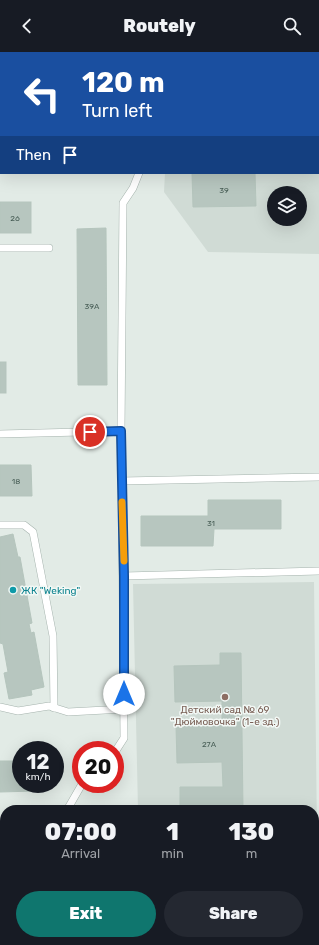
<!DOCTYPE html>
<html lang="en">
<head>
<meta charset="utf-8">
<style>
	:root { --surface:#171b24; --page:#242831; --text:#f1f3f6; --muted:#9ea1a6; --accent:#0f766e }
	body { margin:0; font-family:Rubik,sans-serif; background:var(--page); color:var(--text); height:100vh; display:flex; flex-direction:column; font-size:15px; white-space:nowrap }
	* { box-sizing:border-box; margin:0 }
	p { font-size:13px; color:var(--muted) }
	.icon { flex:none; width:22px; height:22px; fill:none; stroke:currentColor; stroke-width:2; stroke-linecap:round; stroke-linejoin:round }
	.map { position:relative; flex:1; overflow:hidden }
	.details { position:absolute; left:0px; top:753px; width:319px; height:140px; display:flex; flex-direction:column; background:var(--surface); border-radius:16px 16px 0 0; box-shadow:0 4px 16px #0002 }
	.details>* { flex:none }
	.banner { position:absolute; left:0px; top:0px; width:319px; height:122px; box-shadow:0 4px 16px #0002; background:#1a4fa0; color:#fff; overflow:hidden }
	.buttons { position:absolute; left:267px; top:134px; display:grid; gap:8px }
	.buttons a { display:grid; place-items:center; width:40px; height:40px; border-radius:50%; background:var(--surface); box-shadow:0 4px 16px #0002; font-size:20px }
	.speed { position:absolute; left:12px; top:689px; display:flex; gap:8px; font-size:20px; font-weight:700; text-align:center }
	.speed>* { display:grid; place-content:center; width:52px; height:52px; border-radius:50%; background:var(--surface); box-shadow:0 4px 16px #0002; line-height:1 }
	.speed small { font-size:10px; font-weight:400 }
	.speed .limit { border:6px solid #d22; background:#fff; color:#111 }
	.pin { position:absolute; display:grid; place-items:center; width:34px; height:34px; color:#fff; margin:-17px; border:2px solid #fff; border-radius:50%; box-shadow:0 1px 4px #0007 }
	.me { position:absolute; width:44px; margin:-22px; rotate:0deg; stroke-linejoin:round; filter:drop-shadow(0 0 3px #0008) }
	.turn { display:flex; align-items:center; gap:14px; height:84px; padding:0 16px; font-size:18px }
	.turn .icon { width:52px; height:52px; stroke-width:2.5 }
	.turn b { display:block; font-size:28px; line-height:34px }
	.then { display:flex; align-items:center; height:38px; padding:0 16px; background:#0003; gap:8px; font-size:15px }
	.eta { display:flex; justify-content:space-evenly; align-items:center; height:68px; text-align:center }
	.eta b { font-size:24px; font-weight:800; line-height:28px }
	.button { display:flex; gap:8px; margin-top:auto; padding:8px 16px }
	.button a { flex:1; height:46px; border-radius:24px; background:var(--accent); color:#fff; font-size:16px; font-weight:800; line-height:46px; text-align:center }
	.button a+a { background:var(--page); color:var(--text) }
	header { display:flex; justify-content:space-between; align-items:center; height:52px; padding:0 16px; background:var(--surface); font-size:18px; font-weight:800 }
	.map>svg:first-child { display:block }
</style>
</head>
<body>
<header><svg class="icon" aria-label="back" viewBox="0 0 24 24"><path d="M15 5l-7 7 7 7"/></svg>Routely<svg class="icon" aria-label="search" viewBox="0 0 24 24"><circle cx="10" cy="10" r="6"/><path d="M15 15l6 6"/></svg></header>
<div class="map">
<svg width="319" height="893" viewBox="0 0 319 893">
	<rect width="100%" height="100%" fill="#e2ebe6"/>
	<!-- built -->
	<g fill="#d0dbd5" fill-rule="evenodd">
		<path d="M168,0H319V202L208,200L164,140L165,121H318V1ZM274,141H300V167H274Z"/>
		<path d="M314,530L317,782L314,783V758H138L133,532Z"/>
	</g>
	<!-- green -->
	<path fill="#bcdbc2" d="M0,854H5V888H21V893H0Z"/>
	<!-- building -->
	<g fill="#b7c6bf" stroke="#b5c5bd">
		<rect x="187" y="0" width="67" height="1"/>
		<path d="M192,121H255L256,154L193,155Z"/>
		<rect x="0" y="150" width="31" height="31"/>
		<path d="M106,176L107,333H78L77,177Z"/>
		<rect x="0" y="310" width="6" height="31"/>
		<path d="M0,413H31L32,444H0Z"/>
		<path d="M208,448H281V477H214L213,494H141V464H208Z"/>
		<path d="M13,482L18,505H20L32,571L29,572L31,581L34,580L44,635L31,638L32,643L9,647L4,621L8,620L3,592L0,591V485Z"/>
		<path d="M220,601H241L243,758H180V735H223L222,710L177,711L176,674L222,673V649L175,650L174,614L220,613Z"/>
		<path d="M0,709H21V732H35V739L0,740Z"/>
		<rect x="0" y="814" width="5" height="31"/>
		<rect x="86" y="888" width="29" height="5"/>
		<rect x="181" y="888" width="77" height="5"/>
	</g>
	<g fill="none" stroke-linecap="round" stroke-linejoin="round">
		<defs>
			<g id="service">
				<path d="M147,1V0"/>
				<path d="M0,196H49"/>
				<path d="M0,382L121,379"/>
				<path d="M122,429L121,379L123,151L133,136L139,121"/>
				<path d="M0,473H24L33,480L53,584L54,656"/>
				<path d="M124,524L319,519"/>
				<path d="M0,655L18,659L49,654L68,660L124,657"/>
				<path d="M115,700L124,686L122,429L319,425"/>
				<path d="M67,758L82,732"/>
				<path d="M0,779H5"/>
				<path d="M56,888L57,893"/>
				<path d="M156,888V893"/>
			</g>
		</defs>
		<!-- service casing -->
		<use href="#service" stroke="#a5b3ad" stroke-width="8"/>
		<!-- service -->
		<use href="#service" stroke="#fff" stroke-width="7"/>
	</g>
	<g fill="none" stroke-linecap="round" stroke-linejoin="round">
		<defs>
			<path id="route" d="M90,380L121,379L124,524V642"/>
		</defs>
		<!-- route casing -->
		<use href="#route" stroke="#114b97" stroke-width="10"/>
		<!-- route -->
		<use href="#route" stroke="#1a73e8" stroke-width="7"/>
		<!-- slow -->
		<path stroke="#f59e0b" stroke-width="7" d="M122,450L124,509"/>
	</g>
	<!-- markers -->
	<circle fill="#0f9aa8" stroke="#f2f8f5" stroke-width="1.5" cx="13" cy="538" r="4"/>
	<circle fill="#8d6e63" stroke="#f2f8f5" stroke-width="1.5" cx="225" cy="645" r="4"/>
	<g text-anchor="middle" stroke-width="3" stroke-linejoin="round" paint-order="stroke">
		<!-- number labels -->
		<g font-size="8" fill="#485e56">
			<text x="224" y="141">39</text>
			<text x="15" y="169">26</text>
			<text x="92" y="257">39А</text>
			<text x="16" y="432">18</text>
			<text x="211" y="474">31</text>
			<text x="209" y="695">27А</text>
		</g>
		<!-- culture labels -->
		<g font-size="10" fill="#0d838f" stroke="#f2f8f5" text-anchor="start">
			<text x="21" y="542">ЖК "Weking"</text>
		</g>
		<!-- education labels -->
		<g font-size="10" fill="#785e54" stroke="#f2f8f5">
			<text x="225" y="661">Детский сад № 69<tspan x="225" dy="12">"Дюймовочка" (1-е зд.)</tspan></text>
		</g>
	</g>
</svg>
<div class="buttons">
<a><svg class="icon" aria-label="layers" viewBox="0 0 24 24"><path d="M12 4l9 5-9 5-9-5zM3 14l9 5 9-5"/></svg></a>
</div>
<div class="speed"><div>12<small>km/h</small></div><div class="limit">20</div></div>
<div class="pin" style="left:90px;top:380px;background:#d93025"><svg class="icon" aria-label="arrive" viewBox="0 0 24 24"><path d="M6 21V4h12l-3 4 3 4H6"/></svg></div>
<svg class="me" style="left:124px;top:642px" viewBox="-20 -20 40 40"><circle r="19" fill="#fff"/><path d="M0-13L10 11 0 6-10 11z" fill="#1a73e8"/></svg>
<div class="banner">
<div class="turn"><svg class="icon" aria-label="left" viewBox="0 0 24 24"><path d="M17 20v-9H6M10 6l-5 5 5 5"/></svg><div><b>120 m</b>Turn left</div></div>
<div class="then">Then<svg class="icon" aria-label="arrive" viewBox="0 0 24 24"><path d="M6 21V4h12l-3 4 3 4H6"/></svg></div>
</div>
<section class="details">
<div class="eta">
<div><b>07:00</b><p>Arrival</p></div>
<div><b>1</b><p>min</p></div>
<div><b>130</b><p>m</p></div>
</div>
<div class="button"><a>Exit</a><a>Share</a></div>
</section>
</div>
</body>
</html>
